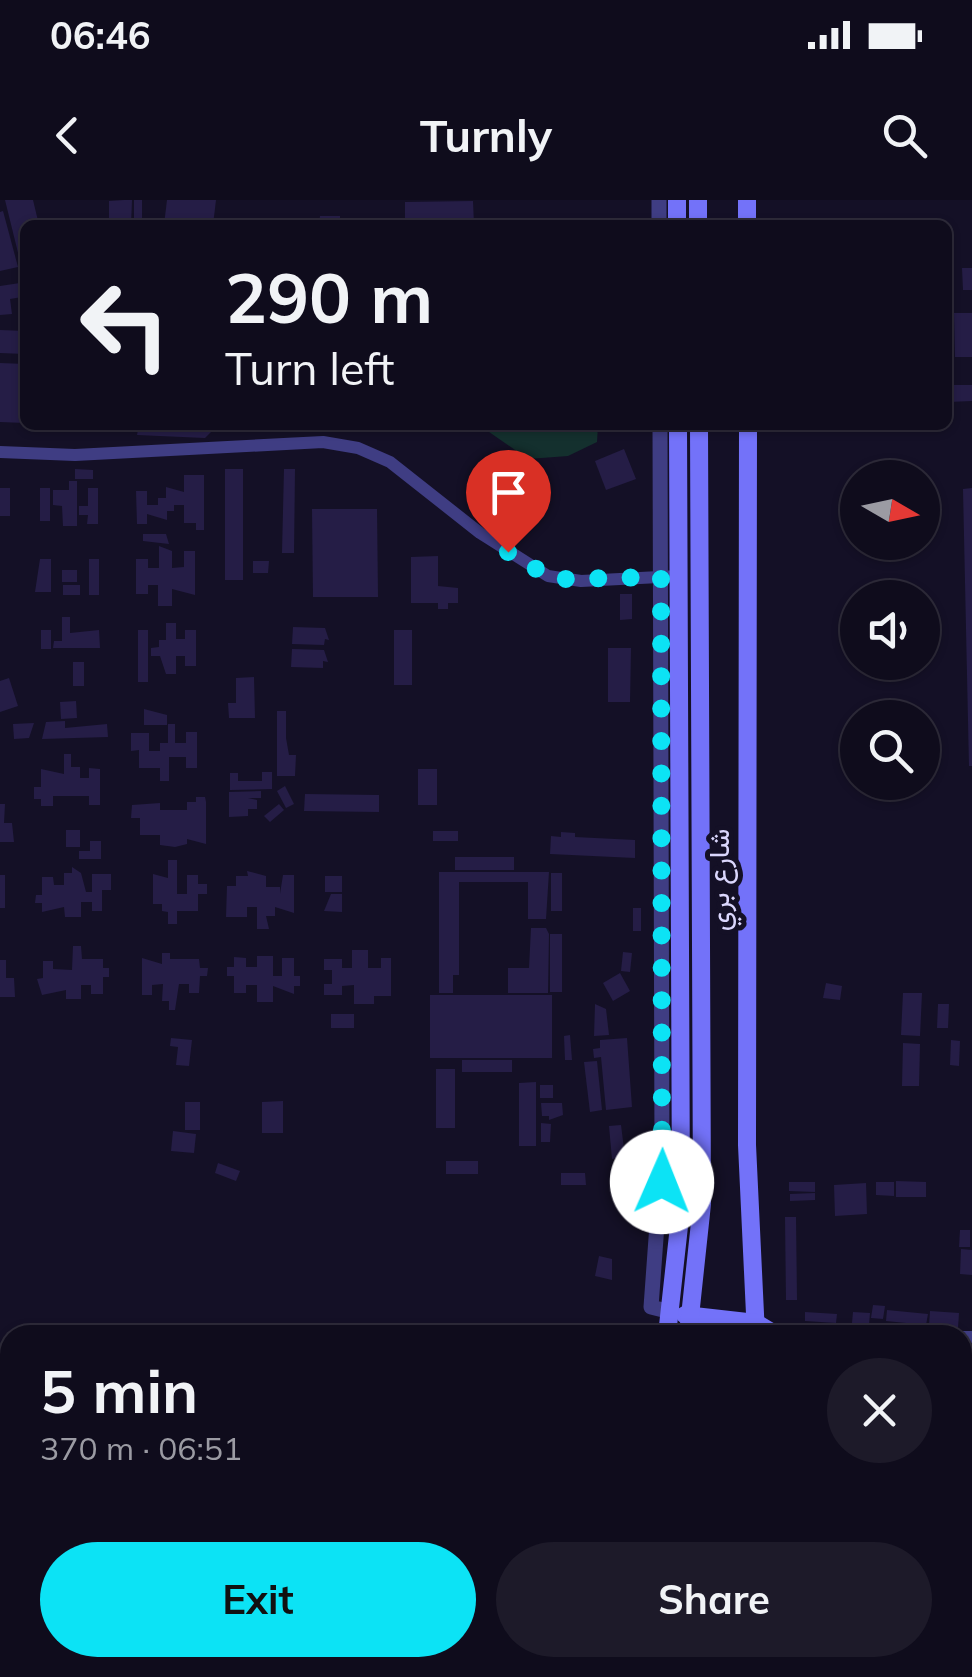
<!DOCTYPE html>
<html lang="en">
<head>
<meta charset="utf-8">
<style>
	:root { --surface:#0f0c1c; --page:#1d1a29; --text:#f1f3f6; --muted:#9b9ba3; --line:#2f2c3b; --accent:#0ce3f5 }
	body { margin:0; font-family:Mulish,Vazirmatn,sans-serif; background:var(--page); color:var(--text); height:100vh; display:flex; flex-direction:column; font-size:38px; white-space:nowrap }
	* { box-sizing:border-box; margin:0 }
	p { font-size:32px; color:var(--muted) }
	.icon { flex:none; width:55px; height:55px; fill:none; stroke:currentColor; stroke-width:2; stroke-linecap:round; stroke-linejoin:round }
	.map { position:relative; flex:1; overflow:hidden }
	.panel { position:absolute; left:0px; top:1125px; width:972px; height:352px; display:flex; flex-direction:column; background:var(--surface); border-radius:30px 30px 0 0; box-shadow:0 2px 8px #0004,0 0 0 2px var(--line) }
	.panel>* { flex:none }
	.guide { position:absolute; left:20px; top:20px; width:932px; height:210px; border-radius:15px; box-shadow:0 2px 8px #0004,0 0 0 2px var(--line); background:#0f0c1c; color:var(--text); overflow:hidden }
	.needle { width:65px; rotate:99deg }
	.tools { position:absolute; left:840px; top:260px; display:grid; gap:20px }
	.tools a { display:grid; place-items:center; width:100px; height:100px; border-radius:50%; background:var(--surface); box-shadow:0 2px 8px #0004,0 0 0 2px var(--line); font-size:50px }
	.pin { position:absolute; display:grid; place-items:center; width:85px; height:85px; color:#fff; margin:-102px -42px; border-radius:50% 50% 50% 0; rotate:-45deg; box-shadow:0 0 10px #0007 }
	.pin .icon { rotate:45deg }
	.me { position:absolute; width:110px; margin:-55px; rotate:1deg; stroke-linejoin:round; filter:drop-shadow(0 0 8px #0008) }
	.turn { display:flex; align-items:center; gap:35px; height:210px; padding:0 40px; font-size:45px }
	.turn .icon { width:130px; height:130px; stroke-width:2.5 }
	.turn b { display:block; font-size:70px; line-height:85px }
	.round { display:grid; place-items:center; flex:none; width:105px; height:105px; border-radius:52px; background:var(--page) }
	.head { display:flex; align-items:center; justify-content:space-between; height:170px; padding:0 40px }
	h1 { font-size:60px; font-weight:700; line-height:75px }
	.primary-button { display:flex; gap:20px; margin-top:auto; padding:20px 40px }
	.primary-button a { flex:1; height:115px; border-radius:60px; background:var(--accent); color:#111; font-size:40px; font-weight:700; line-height:115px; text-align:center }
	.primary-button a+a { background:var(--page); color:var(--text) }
	.status { display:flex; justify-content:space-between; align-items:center; height:70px; padding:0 50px; background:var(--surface); direction:ltr }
	.status svg { height:28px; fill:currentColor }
	header { display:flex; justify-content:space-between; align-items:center; height:130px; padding:0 40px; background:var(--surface); font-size:45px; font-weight:700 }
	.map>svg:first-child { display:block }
</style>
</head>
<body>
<div class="status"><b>06:46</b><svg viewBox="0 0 49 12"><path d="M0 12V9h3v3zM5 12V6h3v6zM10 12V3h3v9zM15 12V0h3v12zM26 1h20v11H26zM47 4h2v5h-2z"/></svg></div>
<header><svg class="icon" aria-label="back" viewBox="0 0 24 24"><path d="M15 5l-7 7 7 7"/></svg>Turnly<svg class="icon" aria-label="search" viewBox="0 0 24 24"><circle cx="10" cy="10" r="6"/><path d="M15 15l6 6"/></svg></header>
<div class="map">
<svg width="972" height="1477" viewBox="0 0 972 1477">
	<defs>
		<pattern id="garden-furrows" width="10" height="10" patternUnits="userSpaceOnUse" patternTransform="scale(2.5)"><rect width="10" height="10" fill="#14302e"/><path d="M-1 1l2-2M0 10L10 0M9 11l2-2" fill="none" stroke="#364d4d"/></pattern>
	</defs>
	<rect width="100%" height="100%" fill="#141026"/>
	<!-- green -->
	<path fill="#14302e" d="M479,225H598L597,242L568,256L528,259Z"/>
	<!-- garden -->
	<g fill="url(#garden-furrows)">
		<path d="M962,1150H972V1261L963,1256Z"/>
		<path d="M972,1394V1477H898L888,1468H962L963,1396Z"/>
	</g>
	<!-- building -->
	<g fill="#251d46">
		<path d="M5,0H33L39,25H25V81Z"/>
		<path d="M124,0H132L131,25H109V1Z"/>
		<rect x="134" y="0" width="8" height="25"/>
		<path d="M167,0H216L213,25H164Z"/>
		<path d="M473,1L474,25H405V2Z"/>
		<path d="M3,11L18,67L0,71V12Z"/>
		<path d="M320,16H340V25H319Z"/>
		<path d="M962,68H972V90H963Z"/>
		<path d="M20,83L22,97L10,99L12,114L0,115V86Z"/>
		<path d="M954,113H972V157H955Z"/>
		<path d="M0,130L25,131V154L0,153Z"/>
		<path d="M0,163L25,164V223L0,222Z"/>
		<path d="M948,185H972V201L948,202Z"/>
		<path d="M139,225H218L205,238L137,235Z"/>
		<path d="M624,249L636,279L606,290L595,261Z"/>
		<path d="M75,269L93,270V279H75Z"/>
		<rect x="225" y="269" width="18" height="111"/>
		<path d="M284,269H295L294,353H282Z"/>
		<path d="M184,275H204V330H196V323H184V305H174V311H167V320L147,314V324H137L136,291H147V305H158V298H166V287L184,292Z"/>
		<path d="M69,281H77V326H63L62,306L53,305V290H69Z"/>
		<rect x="0" y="288" width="10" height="28"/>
		<rect x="40" y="288" width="10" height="33"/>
		<path d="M88,288H98V324H87L88,315H79V306H88Z"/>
		<path d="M972,288V566H969L963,289Z"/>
		<path d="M312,309H377L378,397H313Z"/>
		<path d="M143,334H166L169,344L143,341Z"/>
		<path d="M159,346L172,351V368L184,367V351H195V395L172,389V406H158V385H148V394H136V359H148V368H159Z"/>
		<path d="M438,356V386L458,388V403H448V409H438V403H411V357Z"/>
		<path d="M40,359H51V392H35Z"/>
		<rect x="89" y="359" width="10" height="36"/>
		<path d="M253,361H269L268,373H253Z"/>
		<rect x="62" y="370" width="15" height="12"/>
		<rect x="63" y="385" width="17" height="10"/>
		<path d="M620,394H632V419L620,420Z"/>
		<path d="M62,417H70V433L99,430L100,448H53L54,441H62Z"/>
		<path d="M166,423H176V439H185V430H196V466H185V456H176V474H166L160,456H151V448L159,447V440H166Z"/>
		<path d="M293,427L325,428L329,440L325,439L324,445L292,444Z"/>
		<rect x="41" y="430" width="10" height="19"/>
		<rect x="138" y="430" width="10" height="52"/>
		<rect x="394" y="430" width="18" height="55"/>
		<path d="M608,448H631L630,502H608Z"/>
		<path d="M292,449L324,450L328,462L323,461V468L291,467Z"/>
		<rect x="73" y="462" width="11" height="24"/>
		<path d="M254,477L255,518H229L228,503H236V478Z"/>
		<path d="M9,478L18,506L0,512V481Z"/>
		<path d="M76,501L77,518L61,519L60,502Z"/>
		<path d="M144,509L167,515V525H144Z"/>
		<path d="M277,511H286V538L289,555H296L295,576H277Z"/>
		<path d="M65,521V528L107,524L108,537L42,539L46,522Z"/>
		<path d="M34,523L29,538L14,539L13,524Z"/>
		<path d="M168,524H175V543H186V532H197V568H186V557H169V581H160V568H139V550L131,551V533H149V551H160V543H168Z"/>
		<path d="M64,554H71V567H80V578H89V568L100,569V605H89V596H53V606H41V599H34V587H41V569L64,574Z"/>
		<rect x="418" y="569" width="19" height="36"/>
		<path d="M262,572H272V589L230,590V573H238V581H262Z"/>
		<path d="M285,586L294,604L286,608L277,591Z"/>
		<path d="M261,591V598H248L257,600V609H248V616L229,617V592Z"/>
		<path d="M305,594L379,595V612L304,611Z"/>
		<path d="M196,597H205L206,602V644L187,639V644L175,647L160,645V635H140V618H131L132,605L160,603V610H187V602H196Z"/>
		<path d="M0,604H5L4,623H12L14,642H0Z"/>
		<path d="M279,604L284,610L270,622L264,616Z"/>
		<rect x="66" y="630" width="14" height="17"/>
		<rect x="433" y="631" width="25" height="10"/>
		<path d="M561,632L575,633V637L635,640V658L550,654L551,636L561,637Z"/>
		<path d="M90,641H101V659H79V651H90Z"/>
		<rect x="455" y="657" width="59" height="13"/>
		<path d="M168,660H177V694H187V675H198V684H207V694H198V711H177V724H168V712L162,711V704H153V674L168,678Z"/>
		<path d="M72,667L81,673L86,692H92V674H111V690H102V711H92V702H81V717H65L64,707L42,712V703H35L36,695H42V677H53L54,685H64V673H72Z"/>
		<path d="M247,671L266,676V687H280V694L283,675H294V713L275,707V716H266L269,729H257V707H247V717H226L227,686H236V676H248Z"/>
		<path d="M439,672H549L546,719H528V682H459V775H453V793H439Z"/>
		<rect x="551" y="673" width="11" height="38"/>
		<rect x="0" y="675" width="5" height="33"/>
		<rect x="325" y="676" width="17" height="16"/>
		<path d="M331,694H342V712L324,711Z"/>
		<rect x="633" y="708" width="8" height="23"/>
		<path d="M531,728H546L549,734L548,793H508V768H529Z"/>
		<rect x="550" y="734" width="12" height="58"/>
		<path d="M73,746H81L82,759H103V768H109V777H103V794H91V785H81V799H66V790L42,795L37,779L43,778V761H53V769L72,770Z"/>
		<path d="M352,750H368V768H381V758H391V796H374V804H354V785L342,786V795H324V784H332V770H324V759H342V768H352Z"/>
		<path d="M623,752L632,753L630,772L621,771Z"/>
		<path d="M162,753H170V759H199L200,768H208L207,776H200L199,793H189V784H179L175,810H169V801H162L163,784L152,785V795H142V758L162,764Z"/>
		<path d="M257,756H273V776H282V758H294V776H300V786H294V794L273,786V802H257V785H246V793H234V776H227V767H234V757L246,758V767H257Z"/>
		<path d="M0,760H6V778H14L15,797H0Z"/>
		<path d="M620,773L630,791L613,801L603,783Z"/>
		<path d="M826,783L842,786L840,800L823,798Z"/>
		<path d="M903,793H922L920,836L901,835Z"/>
		<rect x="430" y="795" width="122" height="63"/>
		<path d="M595,804L606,809L609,835L594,836Z"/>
		<path d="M938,804H949L948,828H937Z"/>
		<rect x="331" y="814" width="23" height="14"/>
		<path d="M570,835L572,860H565L564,836Z"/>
		<path d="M171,838L192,840L189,866L176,865L178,847L170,846Z"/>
		<path d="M627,838L632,907L606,910L601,857L594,858L593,849L600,848V840Z"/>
		<path d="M951,840L960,841L959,866L950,865Z"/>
		<path d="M903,843L920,844L919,886H902Z"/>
		<rect x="462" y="860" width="50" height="12"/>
		<path d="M597,861L602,910L590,912L584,862Z"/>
		<rect x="436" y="869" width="19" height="59"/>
		<path d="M536,882V946H519V883Z"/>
		<rect x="540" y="885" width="13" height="13"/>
		<path d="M283,901V933H262V902Z"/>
		<rect x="185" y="902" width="15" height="28"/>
		<path d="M541,903H562L563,915L549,920V916H542Z"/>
		<path d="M541,923L551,924L550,942H541Z"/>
		<path d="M621,925L625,957L612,959L609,926Z"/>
		<path d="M173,931L196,934L194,953L171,951Z"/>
		<rect x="446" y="961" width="32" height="13"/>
		<path d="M218,963L240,971L236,981L215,973Z"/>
		<path d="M561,973H585L586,985H561Z"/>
		<path d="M896,981L926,982V997H896Z"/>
		<path d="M789,982H815V992L789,991Z"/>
		<path d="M876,982H894V996L876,995Z"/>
		<path d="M866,983L867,1014L835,1016L834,985Z"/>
		<path d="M815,993V1000L790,1001V994Z"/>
		<path d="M785,1017H796L797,1100H786Z"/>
		<path d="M960,1030H970V1047H959Z"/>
		<path d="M961,1049L972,1050V1075L960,1074Z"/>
		<path d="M599,1056L612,1059V1080L595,1076Z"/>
		<path d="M873,1105L885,1106L883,1119L871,1118Z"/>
		<path d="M887,1110L928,1114L926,1125L886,1121Z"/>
		<path d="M930,1111L959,1113L958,1128L929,1126Z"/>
		<path d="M805,1112L837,1114L836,1123L805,1121Z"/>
		<path d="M853,1112L870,1113L869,1125L852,1123Z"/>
	</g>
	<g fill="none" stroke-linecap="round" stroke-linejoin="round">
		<!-- minor -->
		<g stroke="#3f3d83" stroke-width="12">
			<path d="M0,252L75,255L323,242L358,248L390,262L480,333L548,376L581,381L679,376"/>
			<path d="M774,1133L808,1130L894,1135"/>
			<path d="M962,1137H972"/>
		</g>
		<!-- tertiary -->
		<g stroke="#3f3d83" stroke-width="15">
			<path d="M659,0V25"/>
			<path d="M660,225L662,956L651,1107L671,1112"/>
		</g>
		<!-- secondary -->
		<g stroke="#7372f9" stroke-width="18">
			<path d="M677,0V25"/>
			<path d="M698,0V25"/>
			<path d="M747,0V25"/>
			<path d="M748,225L747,945L756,1135"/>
			<path d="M685,1115L756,1123L776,1135"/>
			<path d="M667,1135L681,1008L678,225"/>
			<path d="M688,1135L702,1004L699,225"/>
			<path d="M962,1282L972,1288"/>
			<path d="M962,1375L972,1372"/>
			<path d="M474,1477L493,1468"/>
			<path d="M518,1477L532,1468"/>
		</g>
		<!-- primary -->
		<g stroke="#bd63f9" stroke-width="20">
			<path d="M842,1468L853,1477"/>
			<path d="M629,1477L648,1468"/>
			<path d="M738,1477H787"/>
		</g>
	</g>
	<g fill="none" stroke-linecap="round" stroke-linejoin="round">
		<!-- route -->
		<path stroke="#0ce3f5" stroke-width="18" stroke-dasharray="0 32.4" d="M508,352L548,376L562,379L661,377L662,982"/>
	</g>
	<g text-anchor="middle" stroke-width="10" stroke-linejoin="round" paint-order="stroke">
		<!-- street labels -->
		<g font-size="28" fill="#dbd7fd" stroke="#141026">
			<text transform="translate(719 680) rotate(-90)" y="10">شارع بري</text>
		</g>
	</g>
</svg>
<div class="tools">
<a><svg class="needle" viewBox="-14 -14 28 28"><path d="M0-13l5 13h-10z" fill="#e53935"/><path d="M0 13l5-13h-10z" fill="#9b9ba3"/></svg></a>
<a><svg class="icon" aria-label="sound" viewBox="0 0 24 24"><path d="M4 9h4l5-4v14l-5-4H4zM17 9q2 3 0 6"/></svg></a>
<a><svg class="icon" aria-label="search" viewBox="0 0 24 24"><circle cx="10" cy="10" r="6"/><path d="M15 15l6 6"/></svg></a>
</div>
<div class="pin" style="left:508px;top:352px;background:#d93025"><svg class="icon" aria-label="arrive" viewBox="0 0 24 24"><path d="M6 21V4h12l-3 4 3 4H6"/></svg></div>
<svg class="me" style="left:662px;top:982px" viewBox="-20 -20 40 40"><circle r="19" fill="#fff"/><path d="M0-13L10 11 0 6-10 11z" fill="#0ce3f5"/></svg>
<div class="guide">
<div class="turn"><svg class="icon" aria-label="left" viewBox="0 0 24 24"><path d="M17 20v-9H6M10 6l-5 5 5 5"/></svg><div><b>290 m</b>Turn left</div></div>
</div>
<section class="panel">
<div class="head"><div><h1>5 min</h1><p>370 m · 06:51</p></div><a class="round"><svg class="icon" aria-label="close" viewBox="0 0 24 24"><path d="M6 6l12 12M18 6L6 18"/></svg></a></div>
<div class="primary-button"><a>Exit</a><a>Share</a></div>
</section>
</div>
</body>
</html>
